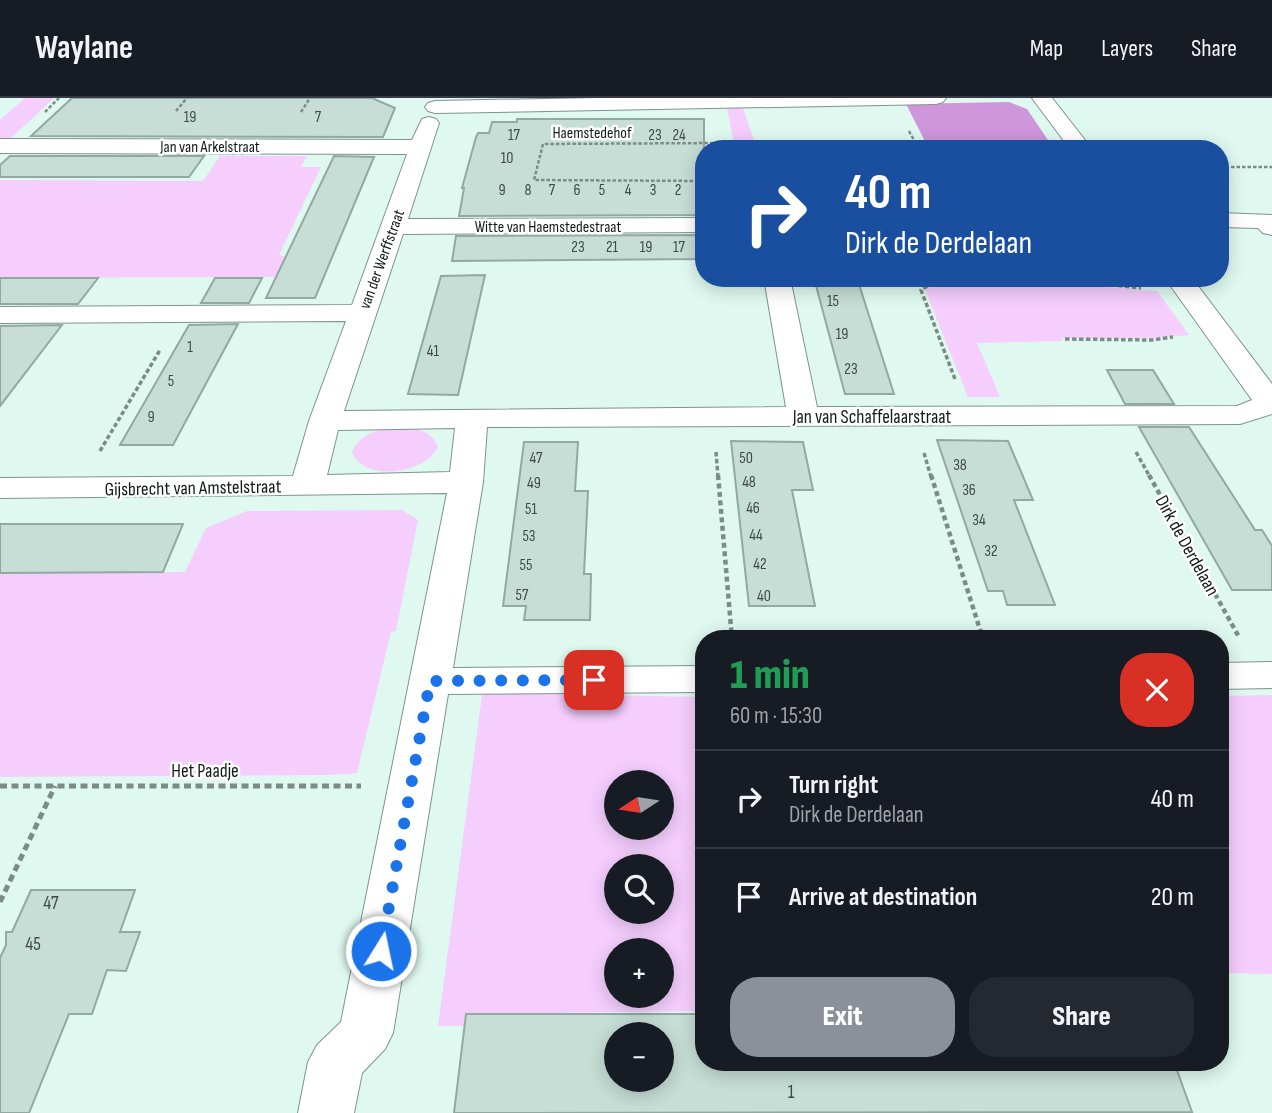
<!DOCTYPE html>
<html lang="en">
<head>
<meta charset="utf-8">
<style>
	:root { --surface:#171b24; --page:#242831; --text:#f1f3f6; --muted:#9ea1a6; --line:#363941; --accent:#8c9099 }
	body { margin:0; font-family:"Sofia Sans Condensed",sans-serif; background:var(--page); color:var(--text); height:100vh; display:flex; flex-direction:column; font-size:26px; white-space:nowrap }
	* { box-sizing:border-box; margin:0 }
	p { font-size:23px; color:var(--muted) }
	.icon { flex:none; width:38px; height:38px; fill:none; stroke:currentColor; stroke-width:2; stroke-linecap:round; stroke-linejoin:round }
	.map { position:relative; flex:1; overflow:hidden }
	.side { position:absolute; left:695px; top:532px; width:534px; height:441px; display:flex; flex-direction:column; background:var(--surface); border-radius:28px; box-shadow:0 4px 18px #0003 }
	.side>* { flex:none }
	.banner { position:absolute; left:695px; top:42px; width:534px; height:147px; border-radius:28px; box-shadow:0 4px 18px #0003; background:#1a4fa0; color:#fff; overflow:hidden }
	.needle { width:46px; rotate:258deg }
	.controls { position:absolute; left:604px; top:672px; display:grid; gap:14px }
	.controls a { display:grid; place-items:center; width:70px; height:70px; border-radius:50%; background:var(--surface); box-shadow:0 4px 18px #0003; font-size:35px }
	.pin { position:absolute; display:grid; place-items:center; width:60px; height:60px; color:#fff; margin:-30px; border-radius:14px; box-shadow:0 4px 10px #0006 }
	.me { position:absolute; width:77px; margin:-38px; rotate:10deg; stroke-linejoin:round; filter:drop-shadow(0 0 5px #0008) }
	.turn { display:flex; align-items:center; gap:24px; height:147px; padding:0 35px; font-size:32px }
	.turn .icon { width:91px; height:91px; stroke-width:2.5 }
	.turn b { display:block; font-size:49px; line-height:60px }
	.round { display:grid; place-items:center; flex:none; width:74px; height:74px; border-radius:28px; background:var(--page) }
	.summary { display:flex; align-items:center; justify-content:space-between; height:119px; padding:0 35px }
	h1 { font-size:42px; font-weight:800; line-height:52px; color:#1e9e55 }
	.button { display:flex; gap:14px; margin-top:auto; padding:14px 35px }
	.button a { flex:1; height:80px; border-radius:28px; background:var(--accent); color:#fff; font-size:28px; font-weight:800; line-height:80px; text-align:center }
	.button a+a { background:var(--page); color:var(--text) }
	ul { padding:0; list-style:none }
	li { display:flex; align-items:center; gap:21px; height:98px; padding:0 35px; border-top:2px solid var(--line) }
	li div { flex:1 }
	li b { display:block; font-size:26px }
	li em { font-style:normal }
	header { display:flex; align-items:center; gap:42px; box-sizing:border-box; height:98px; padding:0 35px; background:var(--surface); border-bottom:2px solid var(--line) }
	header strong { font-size:33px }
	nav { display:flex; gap:38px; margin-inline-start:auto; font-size:24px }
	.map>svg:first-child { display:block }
</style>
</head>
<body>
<header>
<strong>Waylane</strong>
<nav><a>Map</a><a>Layers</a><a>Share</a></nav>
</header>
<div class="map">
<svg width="1272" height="1015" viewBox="0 0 1272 1015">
	<rect width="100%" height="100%" fill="#e0f9f0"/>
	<!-- green -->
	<g fill="#f5cefe" fill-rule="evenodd">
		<path d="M25,0H54L8,43H0V22Z"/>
		<path d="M727,10H743L757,51H735Z"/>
		<path d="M220,58H307L301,69H321L279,157L287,159L278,179L0,180V82L203,83Z"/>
		<path d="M931,188H1094L1157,193L1189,237L1153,240H1062L1063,243L977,245L1000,299H968L925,192Z"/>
		<path d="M396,329C414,330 431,331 438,349C425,376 364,385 352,354C360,335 378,332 396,329Z"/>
		<path d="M402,412L418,422L396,533L391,534L357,675L330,677L0,679V475L185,474L206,430L247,413Z"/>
		<path d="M496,595L703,599V913L466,916L464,928H438L482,597ZM616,684H662V730H616ZM616,768H662V814H616ZM616,852H662V898H616Z"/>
		<path d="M1272,597V876L1220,875V598Z"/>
	</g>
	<!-- forest -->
	<path fill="#cf96db" d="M1009,4L1027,11L1054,51H929L906,6Z"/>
	<!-- building -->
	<g fill="#c6ded6" stroke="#92a9a1" stroke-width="2" fill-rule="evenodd">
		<path d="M72,0H372L395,10L383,39L31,38Z"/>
		<path d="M517,21H704V117L459,118L464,90H462L476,39L478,35H489L492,24H517Z"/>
		<path d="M10,58H204L189,79H0V67Z"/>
		<path d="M334,58L374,59L315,200H266Z"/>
		<path d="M704,137V161L452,163L456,138Z"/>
		<path d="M485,177L458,297L408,296L441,178Z"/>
		<path d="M0,180H98L78,206H0Z"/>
		<path d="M215,180H262L249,205H201Z"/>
		<path d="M814,180H857L894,296H845Z"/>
		<path d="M238,226L173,347H120L189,227Z"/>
		<path d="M62,227L0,308V228Z"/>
		<path d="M1107,272H1153L1174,306H1125Z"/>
		<path d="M1139,329H1189L1255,432H1262L1272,448V492H1232Z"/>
		<path d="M937,342L1008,343L1033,402H1014L1055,507H1007L1003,493H988Z"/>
		<path d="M731,343L803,344L813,392H792L815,508H749Z"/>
		<path d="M524,344H578L575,393H588L584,476H591L590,522H524L526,508H503Z"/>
		<path d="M0,426H183L163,474L0,475Z"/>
		<path d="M31,792H135L120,834H140L126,873L107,872L92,916H69L29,1015H0V860L6,847V834H12Z"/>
		<path d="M466,916H704V964H1174L1192,1014L454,1015ZM616,936H662V982H616Z"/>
	</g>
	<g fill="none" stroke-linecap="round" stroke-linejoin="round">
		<defs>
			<g id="street">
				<path d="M598,0H946L943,4L936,6L435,15L428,13L425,9L428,5L435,3Z"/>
				<path d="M1032,0H1052L1092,51H1070Z"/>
				<path d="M429,19L436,21L439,25L408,121L704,120V134L403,136L344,313L786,309L764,180H790L817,309L1237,308L1252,302L1165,180H1192L1272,286V316L1240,326L487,329L483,384L453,570L704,568V594L448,596L393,935L385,951L362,975L354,1015H298L308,964L317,947L341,924L447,395L0,400V380L293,378L309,323L346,223L0,225V209L352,207L407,56L0,55V41L412,42L422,21ZM455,330L450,374L327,377L338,332Z"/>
				<path d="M1220,115L1272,117V137L1263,135L1258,130L1220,129Z"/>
				<path d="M1272,564V590L1220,591V565Z"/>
			</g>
		</defs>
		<!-- street casing -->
		<use href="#street" stroke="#7d948c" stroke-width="2"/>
		<!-- path-far3 -->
		<g stroke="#7b8c86" stroke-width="2.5" stroke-dasharray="3.5 2" stroke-linecap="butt">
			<path d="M176,13L187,0"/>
			<path d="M45,14L59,0"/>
			<path d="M301,14L310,0"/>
			<path d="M909,33L919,51"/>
			<path d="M1220,69H1272"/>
			<path d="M704,83L534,82L543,46L721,45"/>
		</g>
		<!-- path-far2 -->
		<g stroke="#7b8c86" stroke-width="3.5" stroke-dasharray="4.5 2.5" stroke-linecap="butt">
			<path d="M1065,241L1152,242L1173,239"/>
			<path d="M955,281L921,192L931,186L1096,185L1141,190"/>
			<path d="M100,353L160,252"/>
			<path d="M716,354L718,379"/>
			<path d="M1136,354L1150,379"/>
			<path d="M924,355L931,379"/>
		</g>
		<!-- path-far1 -->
		<g stroke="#7b8c86" stroke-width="4.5" stroke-dasharray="5 3.5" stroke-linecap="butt">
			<path d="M718,377L732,541"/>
			<path d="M931,377L983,541"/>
			<path d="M1149,377L1239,539"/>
		</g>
		<!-- path -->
		<g stroke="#7b8c86" stroke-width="5" stroke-dasharray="7 4.5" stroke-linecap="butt">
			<path d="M0,688H361"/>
			<path d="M0,804L55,688"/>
		</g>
		<!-- street -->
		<use href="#street" fill="#fff" fill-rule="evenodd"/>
	</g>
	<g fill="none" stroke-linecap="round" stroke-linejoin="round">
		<!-- route -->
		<path stroke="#1a73e8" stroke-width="12" stroke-dasharray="0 21.6" d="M381,853L430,583L594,582"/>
	</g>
	<g text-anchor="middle" stroke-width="5" stroke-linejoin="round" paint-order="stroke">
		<!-- number labels -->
		<g font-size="16" fill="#3e4b47">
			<text x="190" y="24">19</text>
			<text x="318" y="24">7</text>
			<text x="514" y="42">17</text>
			<text x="655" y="42">23</text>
			<text x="679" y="42">24</text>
			<text x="507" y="65">10</text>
			<text x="502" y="97">9</text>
			<text x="528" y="97">8</text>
			<text x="552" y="97">7</text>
			<text x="577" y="97">6</text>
			<text x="602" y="97">5</text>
			<text x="628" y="97">4</text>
			<text x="653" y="97">3</text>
			<text x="678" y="97">2</text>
			<text x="578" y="154">23</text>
			<text x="612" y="154">21</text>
			<text x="646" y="154">19</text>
			<text x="679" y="154">17</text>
			<text x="833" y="208">15</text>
			<text x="842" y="241">19</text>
			<text x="190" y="254">1</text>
			<text x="433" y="258">41</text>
			<text x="851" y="276">23</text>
			<text x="171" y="288">5</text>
			<text x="151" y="324">9</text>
			<text x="536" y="365">47</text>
			<text x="746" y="365">50</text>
			<text x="960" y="372">38</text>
			<text x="749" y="389">48</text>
			<text x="534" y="390">49</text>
			<text x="969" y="397">36</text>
			<text x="753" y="415">46</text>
			<text x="531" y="416">51</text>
			<text x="979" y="427">34</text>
			<text x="756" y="442">44</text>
			<text x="529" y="443">53</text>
			<text x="991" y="458">32</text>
			<text x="760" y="471">42</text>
			<text x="526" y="472">55</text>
			<text x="522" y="502">57</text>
			<text x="764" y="503">40</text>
		</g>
		<!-- far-street labels -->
		<g font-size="16" fill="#111a17" stroke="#fff">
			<text x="592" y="40">Haemstedehof</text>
			<text x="210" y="54">Jan van Arkelstraat</text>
			<text x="548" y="134">Witte van Haemstedestraat</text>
			<text transform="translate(381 161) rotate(-70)" y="6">van der Werffstraat</text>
		</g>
		<!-- street labels -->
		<g font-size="19" fill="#111a17" stroke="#fff">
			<text x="872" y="325">Jan van Schaffelaarstraat</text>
			<text transform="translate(193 389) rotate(-1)" y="7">Gijsbrecht van Amstelstraat</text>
			<text transform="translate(1188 447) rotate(61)" y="7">Dirk de Derdelaan</text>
			<text x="205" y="679">Het Paadje</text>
		</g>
		<!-- near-number labels -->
		<g font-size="19" fill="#3e4b47">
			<text x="51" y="811">47</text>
			<text x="33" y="852">45</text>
			<text x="791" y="1000">1</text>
		</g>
	</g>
</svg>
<div class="controls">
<a><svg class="needle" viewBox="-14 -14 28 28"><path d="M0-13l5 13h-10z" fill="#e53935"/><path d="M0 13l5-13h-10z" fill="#9ea1a6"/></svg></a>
<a><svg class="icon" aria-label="search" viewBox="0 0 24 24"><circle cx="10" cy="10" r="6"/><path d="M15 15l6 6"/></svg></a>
<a>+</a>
<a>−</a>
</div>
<div class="pin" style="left:594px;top:582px;background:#d93025"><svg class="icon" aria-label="arrive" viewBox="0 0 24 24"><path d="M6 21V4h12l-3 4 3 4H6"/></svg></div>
<svg class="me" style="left:381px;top:853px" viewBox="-20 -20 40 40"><circle r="17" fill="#1a73e8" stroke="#fff" stroke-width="3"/><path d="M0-11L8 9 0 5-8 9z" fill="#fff"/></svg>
<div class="banner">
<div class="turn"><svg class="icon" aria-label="right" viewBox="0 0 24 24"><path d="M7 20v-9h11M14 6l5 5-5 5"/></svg><div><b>40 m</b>Dirk de Derdelaan</div></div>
</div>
<section class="side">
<div class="summary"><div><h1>1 min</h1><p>60 m · 15:30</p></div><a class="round" style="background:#d93025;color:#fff"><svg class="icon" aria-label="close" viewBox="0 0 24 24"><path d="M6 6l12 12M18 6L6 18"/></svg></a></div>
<ul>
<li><svg class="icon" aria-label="right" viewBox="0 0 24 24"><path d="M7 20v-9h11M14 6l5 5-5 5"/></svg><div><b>Turn right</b><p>Dirk de Derdelaan</p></div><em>40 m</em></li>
<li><svg class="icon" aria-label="arrive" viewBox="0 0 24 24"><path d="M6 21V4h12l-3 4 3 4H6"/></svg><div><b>Arrive at destination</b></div><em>20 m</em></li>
</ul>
<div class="button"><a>Exit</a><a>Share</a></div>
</section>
</div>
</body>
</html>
